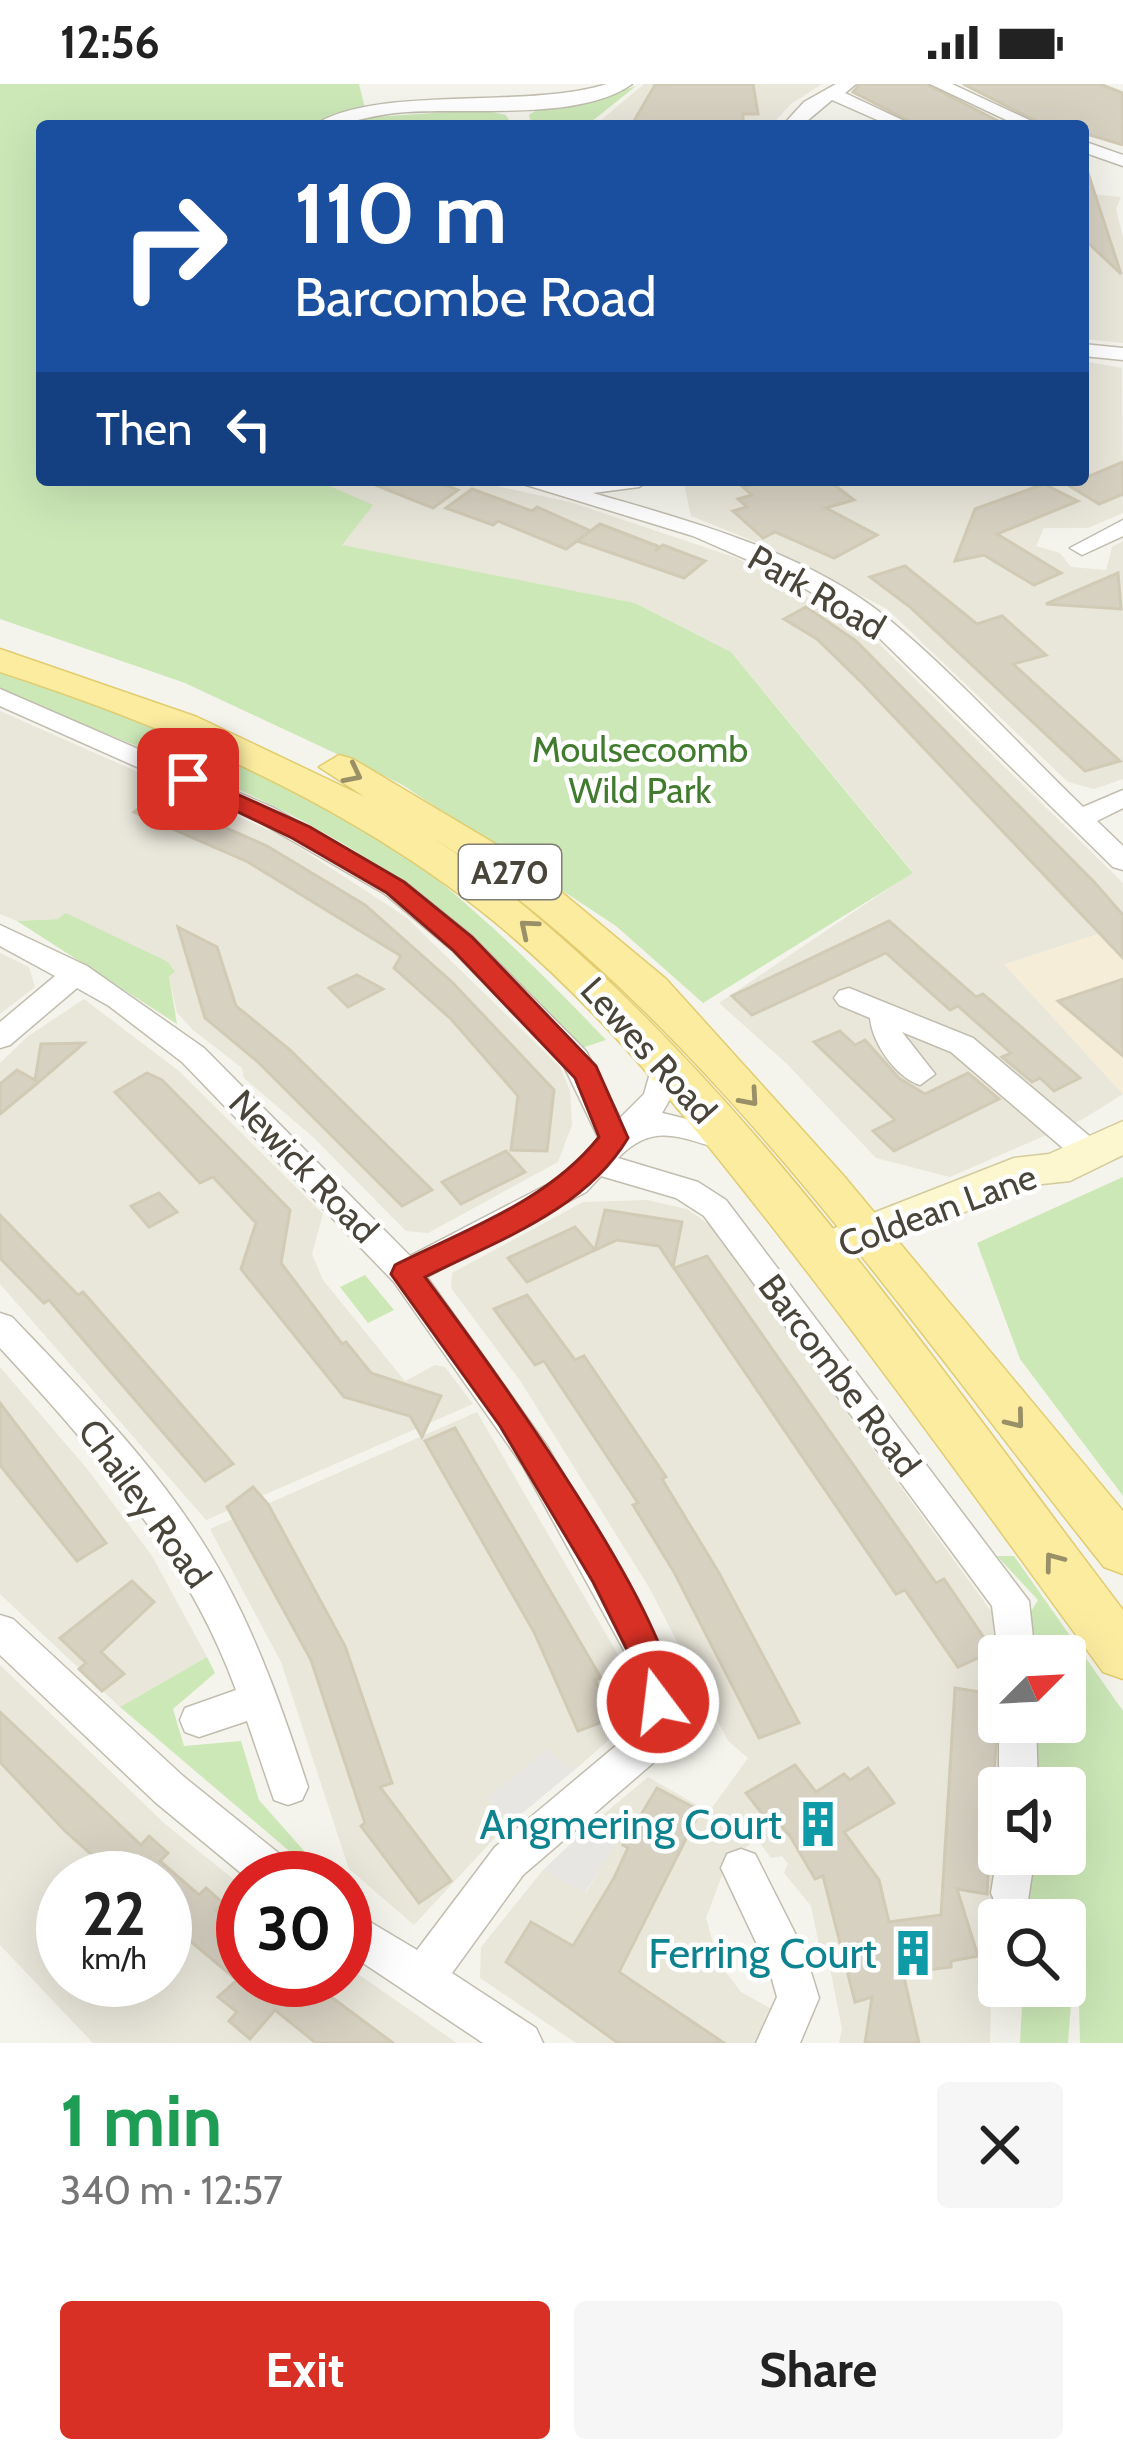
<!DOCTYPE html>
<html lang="en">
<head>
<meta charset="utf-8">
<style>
	:root { --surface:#fff; --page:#f6f6f6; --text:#222; --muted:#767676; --accent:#d93025 }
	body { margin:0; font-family:Cabin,sans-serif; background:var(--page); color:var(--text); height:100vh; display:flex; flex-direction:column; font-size:45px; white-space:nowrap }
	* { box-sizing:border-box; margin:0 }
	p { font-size:39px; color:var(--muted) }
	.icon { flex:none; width:66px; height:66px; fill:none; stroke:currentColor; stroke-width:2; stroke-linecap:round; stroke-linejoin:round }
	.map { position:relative; height:1959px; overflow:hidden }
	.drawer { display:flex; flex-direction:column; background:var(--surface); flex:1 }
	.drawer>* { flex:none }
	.guide { position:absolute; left:36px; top:36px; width:1053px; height:366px; border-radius:12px; box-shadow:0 12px 48px #0002; background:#1a4fa0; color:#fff; overflow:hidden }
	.needle { width:78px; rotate:66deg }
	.fabs { position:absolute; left:978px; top:1551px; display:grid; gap:24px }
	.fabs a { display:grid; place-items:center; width:108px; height:108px; border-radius:12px; background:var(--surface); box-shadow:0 12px 48px #0002; font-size:60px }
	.speed { position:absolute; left:36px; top:1767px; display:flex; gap:24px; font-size:60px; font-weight:700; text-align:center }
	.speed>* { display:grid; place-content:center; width:156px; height:156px; border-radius:50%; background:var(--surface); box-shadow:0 12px 48px #0002; line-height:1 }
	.speed small { font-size:30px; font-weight:400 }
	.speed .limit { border:18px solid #d22; background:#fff; color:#111 }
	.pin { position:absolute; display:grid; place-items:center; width:102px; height:102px; color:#fff; margin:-51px; border-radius:24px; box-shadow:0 6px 18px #0006 }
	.me { position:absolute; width:132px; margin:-66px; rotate:345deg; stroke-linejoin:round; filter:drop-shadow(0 0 9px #0008) }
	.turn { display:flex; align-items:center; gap:42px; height:252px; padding:0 60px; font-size:54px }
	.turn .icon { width:156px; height:156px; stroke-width:2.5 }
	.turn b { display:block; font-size:84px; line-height:102px }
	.then { display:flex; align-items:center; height:114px; padding:0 60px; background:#0003; gap:24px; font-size:45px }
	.round { display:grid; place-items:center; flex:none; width:126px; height:126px; border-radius:12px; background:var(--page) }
	.head { display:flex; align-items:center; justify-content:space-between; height:204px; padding:0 60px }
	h1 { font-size:72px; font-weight:700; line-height:90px; color:#1e9e55 }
	.cta { display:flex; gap:24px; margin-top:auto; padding:24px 60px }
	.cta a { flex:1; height:138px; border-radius:12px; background:var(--accent); color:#fff; font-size:48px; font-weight:700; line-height:138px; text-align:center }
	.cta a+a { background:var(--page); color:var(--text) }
	.status { display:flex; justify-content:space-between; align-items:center; height:84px; padding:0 60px; background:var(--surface); direction:ltr }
	.status svg { height:33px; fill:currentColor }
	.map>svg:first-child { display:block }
</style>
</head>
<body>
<div class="status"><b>12:56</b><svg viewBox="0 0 49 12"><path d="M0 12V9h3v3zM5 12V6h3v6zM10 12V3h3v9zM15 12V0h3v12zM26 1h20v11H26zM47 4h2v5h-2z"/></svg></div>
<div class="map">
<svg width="1123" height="1959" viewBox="0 0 1123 1959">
	<rect width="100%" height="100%" fill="#f5f4ec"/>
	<!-- residential -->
	<g fill="#e9e6da" fill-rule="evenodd">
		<path d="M644,0H822L791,20L771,42H594Z"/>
		<path d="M1083,109L1121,113L1116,125L1123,153V259L1083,255Z"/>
		<path d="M1083,277L1122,284L1123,429L1088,444H1044L1036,462L1060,469L1071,483L1106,486L1112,463L1123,457V695L1094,705L1068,698L887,525L766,462L691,432L683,396H1083Z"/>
		<path d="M316,396H470L573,419L737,474L863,544L1123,799V842L1005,881L1123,1010L1083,1035L950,1093L876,1074L786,979L719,919L913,788L757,599L731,568L635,519L340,461L372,422Z"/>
		<path d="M0,627L280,751L406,833L560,983L570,1007L572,1041L558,1078L428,1149L406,1147L314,1054L244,994L242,984L193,946L177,929L169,892L58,835L17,837L0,830Z"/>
		<path d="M0,869L29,883L35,903L0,930Z"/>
		<path d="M84,915L179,987L323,1130L312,1170L323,1196L405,1297L435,1281L445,1283L473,1320L206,1436L0,1200V979L27,953Z"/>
		<path d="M647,1116L687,1125L710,1141L999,1538L990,1959H839L842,1945L829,1879L820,1866L811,1822L784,1789L788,1780L782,1772L771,1774L757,1755L727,1778L706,1834L718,1878L741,1908L775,1927L758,1959H576L480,1894L481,1863L543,1786L586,1809L614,1761L585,1746L648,1693L709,1728L748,1674L728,1657L650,1505L521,1298L451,1204L452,1189L583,1118Z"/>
		<path d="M0,1283L88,1386L152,1472L207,1573L120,1623L0,1510Z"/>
		<path d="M477,1328L624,1581L628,1629L610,1655L578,1683L487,1714L504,1733L502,1746L414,1841L349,1785L281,1578L210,1445Z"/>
		<path d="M0,1581L164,1739L243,1803V1896H345V1881L457,1959H93L0,1861ZM63,1794H165V1896H63Z"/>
	</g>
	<!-- commercial -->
	<path fill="#f6edd9" d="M1123,842V1010L1004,880Z"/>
	<!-- green -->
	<g fill="#cce8b7">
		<path d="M0,0H359L366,28L312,42H42V396H316L373,421L342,461L635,519L731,568L913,789L703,919L616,842L401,700L185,599L0,535Z"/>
		<path d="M636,2L586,42H532L529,31C554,12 605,13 636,2Z"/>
		<path d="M484,26L506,31L512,41L330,42L356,34Z"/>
		<path d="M0,587C144,632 322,699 439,797C497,845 554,901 606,956L579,965C517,909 449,833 382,785C276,710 121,658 0,606Z"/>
		<path d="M66,829L168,878L175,888L169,892L177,940L17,837L58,835Z"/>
		<path d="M1123,1093V1412L1020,1275L977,1159Z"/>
		<path d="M365,1191L394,1226L368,1239L340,1203Z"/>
		<path d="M997,1472H1014L1123,1627V1959H1080L1077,1841L1068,1959H1020L1023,1902H1065V1836H1026L1028,1770H1065V1704H1029V1638H1065V1572H1030V1529L1038,1516Z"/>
		<path d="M207,1573L215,1589L173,1625L184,1662L241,1657L259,1716L313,1777L315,1789L120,1623Z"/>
	</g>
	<!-- parking -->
	<g fill="#e8e6e3">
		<path d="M547,1665L566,1683H578L502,1746L504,1733L487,1714Z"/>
		<path d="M585,1746L615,1761L585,1809L543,1786Z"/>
	</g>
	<!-- building -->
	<g fill="#d7d1c2" stroke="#d1cab5" stroke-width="3">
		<path d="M679,0H753L758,30H743V42H631L655,1Z"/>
		<path d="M860,0H926L1008,42H919L853,8Z"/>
		<path d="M963,0H1100L1123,9V61L1083,49V42H1046Z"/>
		<path d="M1083,89H1088L1121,190L1083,154Z"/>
		<path d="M1123,378V410L1099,420L1068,401Z"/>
		<path d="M363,396H431L458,406L433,424Z"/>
		<path d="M768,396H828L854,416L826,424L877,451L834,474L775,448L763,454L733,427L747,423L738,415L752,411L743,403Z"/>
		<path d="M1044,400L1078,417L997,450L1061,489L1034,501L984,471L955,477L975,425Z"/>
		<path d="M472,405L532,427L537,423L591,447L566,465L498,437L493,441L446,424Z"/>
		<path d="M600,440L660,463L655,467L663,461L705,477L684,494L577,457Z"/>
		<path d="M905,482L977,540L1002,532L1046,571L1013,580L1120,677L1085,687L910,523L870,493Z"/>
		<path d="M1118,489L1121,525L1046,520Z"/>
		<path d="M806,523L856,557L1095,799L1123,831V874L863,600L817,555L784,535Z"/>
		<path d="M154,712L267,762L365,821L452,898L554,1006L547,1067L511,1066L518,1012L451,935L394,884L401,872L248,778L134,728Z"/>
		<path d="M889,837L976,913L983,910L1080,994L1054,1007L1040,994L1032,998L1002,973L1011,969L958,922L950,926L886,869L752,931L732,912Z"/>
		<path d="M178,843L217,863L236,922L289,965L432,1106L402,1122L258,978L205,934Z"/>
		<path d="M357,891L383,905L348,923L329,904Z"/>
		<path d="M1123,895V972L1058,917Z"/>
		<path d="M840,947L855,961L865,956L899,994L925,1010L968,989L999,1015L894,1067L873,1047L895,1036L814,958Z"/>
		<path d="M84,959L34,1002L0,1030V1000L17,986L35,996L41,960Z"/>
		<path d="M147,989L162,996L290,1126L281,1179L342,1260L346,1258L371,1289L441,1312L422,1353L410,1332L344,1313L241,1185L256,1139L213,1093L200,1099L115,1008Z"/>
		<path d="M506,1067L525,1088L461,1120L442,1098Z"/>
		<path d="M159,1109L177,1128L149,1143L131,1122Z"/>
		<path d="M605,1126L682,1138L673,1183L659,1162L617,1156L595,1166Z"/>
		<path d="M0,1131L78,1211L83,1208L233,1380L205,1397L49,1216L44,1219L0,1174Z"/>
		<path d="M575,1143L595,1166L527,1198L508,1174Z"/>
		<path d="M707,1172L936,1499L944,1495L993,1567L958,1583L905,1506L896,1510L674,1184Z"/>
		<path d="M527,1211L575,1276L584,1272L666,1393L662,1395L719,1489L799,1639L759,1654L674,1488L633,1421L638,1419L544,1277L535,1281L494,1225Z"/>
		<path d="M0,1319L106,1459L77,1477L0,1381Z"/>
		<path d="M455,1344L601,1594L595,1596L613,1634L578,1647L534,1548L425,1357Z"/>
		<path d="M253,1403L268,1420L345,1562L392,1699L380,1703L451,1797L419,1819L361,1742L365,1739L311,1576L227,1423Z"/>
		<path d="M132,1497L154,1518L101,1568L124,1590L102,1607L79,1585L86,1579L60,1554Z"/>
		<path d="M955,1604L999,1611L987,1810L957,1805L978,1872L951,1877V1883L903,1889L919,1959H865L872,1913L855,1918L823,1792L815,1795L790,1752L769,1729L763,1731L746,1709L795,1681L816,1708L844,1690L850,1696L868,1684L894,1719L844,1748L879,1796L889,1838L941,1831Z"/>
		<path d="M0,1628L141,1761L149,1752L168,1769L160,1777L199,1811L206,1804L223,1819L216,1826L243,1848V1896H330L322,1906L393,1959H316L275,1926L250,1955L229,1937L237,1928L218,1913L237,1896L165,1836V1794H118L65,1747L0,1678Z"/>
		<path d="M657,1704L700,1727L619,1888L724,1959H618L506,1878L531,1838L573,1862L614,1794L628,1764L623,1761Z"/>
	</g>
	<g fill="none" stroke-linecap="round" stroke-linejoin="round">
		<defs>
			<g id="street">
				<path d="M607,0H632C577,39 462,22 395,29C367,32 342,42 313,42C375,0 525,26 607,0Z"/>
				<path d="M836,0H856L845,9L915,42H891L832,16L801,42H782L804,18Z"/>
				<path d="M930,0H952L1042,42H1019Z"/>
				<path d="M1083,57L1123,71V82L1083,68Z"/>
				<path d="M1083,260L1123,264V276L1083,272Z"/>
				<path d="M510,396L567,402L592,396H650L639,403L593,409C690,437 806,468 886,533C955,590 1018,660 1083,723L1123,706V724L1097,737L1123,762V786L1113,783L866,541L782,491L693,452Z"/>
				<path d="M1123,436V452L1082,471L1070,464Z"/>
				<path d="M0,605L274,724L405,798L472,852L586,967L620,1034L644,1010L655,972H677L681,996L662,1029L741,1048L746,1056L730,1067C682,1056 656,1035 618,1074L698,1098L726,1116L1029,1517L1035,1572H999V1576L992,1522L704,1132L676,1114L601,1092L586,1108L427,1193L547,1362L663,1565L676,1618L653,1679L523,1791L452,1889L536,1944L543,1959H483L345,1867V1823L417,1866L495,1763L624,1655L638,1618L631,1579L523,1382L394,1198L182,978L109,922L77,904L10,961L0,964V938L55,892L0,862V841L87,882L204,964L410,1172L564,1092L599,1055L563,980L452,866L385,810L256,736L0,622Z"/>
				<path d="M849,904L973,954L1100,1061L1105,1069L1100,1077H1078L951,968L902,948L935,990L920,1001C895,993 872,958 870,934L839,921L834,914L839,907Z"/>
				<path d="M0,1229L12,1233C90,1315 172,1397 226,1498C261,1563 285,1633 308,1703L302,1716L288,1721L274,1716L247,1637L199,1653L185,1648L180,1636L185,1624L236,1606C187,1472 96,1368 0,1264Z"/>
				<path d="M0,1531L13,1535L183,1692L292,1780L298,1794H247L155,1718L0,1571Z"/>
				<path d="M999,1635L1036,1638L1038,1704L999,1706Z"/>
				<path d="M999,1760V1770H1035L1027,1823L1012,1829L997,1823L991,1809Z"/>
				<path d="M741,1765L755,1770L805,1869L819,1914L800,1959H756L777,1913L770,1888L721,1784L727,1770Z"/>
			</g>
			<path id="secondary" d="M1123,1037V1071L1070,1097L1033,1101L820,1185L804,1180L797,1168L804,1156L1014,1074L1049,1070Z"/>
			<path id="primary" d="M0,565L197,633L365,713L319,683L339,671L353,675L524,777L666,895L843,1091L1123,1427V1490L1104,1483C904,1233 701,928 431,752C709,942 920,1260 1123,1526V1595L1103,1588C996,1441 890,1294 778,1150C680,1025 579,896 448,802C312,704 159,640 0,588Z"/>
		</defs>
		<!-- street casing -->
		<use href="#street" stroke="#c1bdaf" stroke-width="3"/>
		<!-- secondary casing -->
		<use href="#secondary" stroke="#d3cb9d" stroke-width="3"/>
		<!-- primary casing -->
		<use href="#primary" stroke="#e1cc6f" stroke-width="3"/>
		<!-- street -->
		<use href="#street" fill="#fff" fill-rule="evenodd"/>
		<!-- secondary -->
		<use href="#secondary" fill="#fdf7cf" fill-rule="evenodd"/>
		<!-- primary -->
		<use href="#primary" fill="#fbeca0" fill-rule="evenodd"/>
	</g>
	<!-- one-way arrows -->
	<defs><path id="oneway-chevron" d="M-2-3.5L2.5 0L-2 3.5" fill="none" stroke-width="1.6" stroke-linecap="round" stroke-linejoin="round" transform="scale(3)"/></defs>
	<g stroke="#9a9068">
		<use href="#oneway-chevron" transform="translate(353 690) rotate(27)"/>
		<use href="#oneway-chevron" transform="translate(528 844) rotate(-140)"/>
		<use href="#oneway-chevron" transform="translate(750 1014) rotate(49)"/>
		<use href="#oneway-chevron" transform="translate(1016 1336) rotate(51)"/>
		<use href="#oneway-chevron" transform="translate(1053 1477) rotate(-127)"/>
	</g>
	<!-- route -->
	<path fill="#d93025" stroke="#8d1f18" stroke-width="3" d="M188,688L310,743L404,798L472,853L596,982L628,1054C584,1127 498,1156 425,1193C472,1256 700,1564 670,1629L658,1634L645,1629L633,1578L593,1498L500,1342L391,1190L395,1181C467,1145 548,1117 599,1053L575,994L453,866L387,809L292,754L180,700L176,695Z"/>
	<!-- icons -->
	<defs>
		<symbol id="building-bare" viewBox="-9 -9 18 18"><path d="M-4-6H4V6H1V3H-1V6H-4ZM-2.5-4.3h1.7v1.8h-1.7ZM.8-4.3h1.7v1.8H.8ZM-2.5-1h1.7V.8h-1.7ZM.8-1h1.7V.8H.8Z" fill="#0f9aa8" stroke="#fff" stroke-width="2.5" paint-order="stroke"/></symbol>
	</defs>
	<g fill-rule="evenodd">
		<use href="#building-bare" x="785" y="1707" width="66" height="66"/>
		<use href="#building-bare" x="880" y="1836" width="66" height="66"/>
	</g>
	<g text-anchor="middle" stroke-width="9" stroke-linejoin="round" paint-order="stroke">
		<!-- shield labels -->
		<rect fill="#fff" stroke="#807d75" stroke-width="3" x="459" y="761" width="102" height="54" rx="9"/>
		<g font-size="33" font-weight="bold" fill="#4a453a">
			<text x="510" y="800">A270</text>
		</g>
		<!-- street labels -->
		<g font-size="36" fill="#4a453a" stroke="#fff">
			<text transform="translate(817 508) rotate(30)" y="13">Park Road</text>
			<text transform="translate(649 966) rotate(48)" y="13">Lewes Road</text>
			<text transform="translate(304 1082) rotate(46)" y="13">Newick Road</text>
			<text transform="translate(937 1126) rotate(-20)" y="13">Coldean Lane</text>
			<text transform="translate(840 1291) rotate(53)" y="13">Barcombe Road</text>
			<text transform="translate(145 1419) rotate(54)" y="13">Chailey Road</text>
		</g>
		<!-- park labels -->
		<g font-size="36" fill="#417b2d" stroke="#fff">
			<text x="640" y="678">Moulsecoomb<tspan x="640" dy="41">Wild Park</tspan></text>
		</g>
		<!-- near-culture labels -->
		<g font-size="42" fill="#0d838f" stroke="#fff" text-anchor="end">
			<text x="782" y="1755">Angmering Court</text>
			<text x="877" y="1884">Ferring Court</text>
		</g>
	</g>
</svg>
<div class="fabs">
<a><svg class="needle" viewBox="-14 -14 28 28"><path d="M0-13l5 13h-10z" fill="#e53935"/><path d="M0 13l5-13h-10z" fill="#767676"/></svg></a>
<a><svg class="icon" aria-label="sound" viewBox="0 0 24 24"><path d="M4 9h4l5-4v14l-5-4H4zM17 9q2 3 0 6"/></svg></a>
<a><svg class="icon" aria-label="search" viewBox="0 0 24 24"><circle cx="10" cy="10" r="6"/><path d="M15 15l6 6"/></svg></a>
</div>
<div class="speed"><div>22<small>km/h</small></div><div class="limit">30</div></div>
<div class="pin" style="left:188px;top:695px;background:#d93025"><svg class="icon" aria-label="arrive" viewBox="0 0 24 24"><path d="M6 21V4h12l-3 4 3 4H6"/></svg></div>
<svg class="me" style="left:658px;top:1618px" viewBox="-20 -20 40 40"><circle r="17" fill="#d93025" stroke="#fff" stroke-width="3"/><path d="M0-11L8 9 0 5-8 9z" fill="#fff"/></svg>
<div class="guide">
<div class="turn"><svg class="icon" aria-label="right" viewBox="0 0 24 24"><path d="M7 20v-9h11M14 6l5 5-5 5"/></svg><div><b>110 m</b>Barcombe Road</div></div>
<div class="then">Then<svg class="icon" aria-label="left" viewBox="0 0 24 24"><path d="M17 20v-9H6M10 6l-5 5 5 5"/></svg></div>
</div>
</div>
<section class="drawer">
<div class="head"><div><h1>1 min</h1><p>340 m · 12:57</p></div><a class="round"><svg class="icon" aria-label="close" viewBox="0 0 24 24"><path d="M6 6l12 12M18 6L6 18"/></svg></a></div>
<div class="cta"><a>Exit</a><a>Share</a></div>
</section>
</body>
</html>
